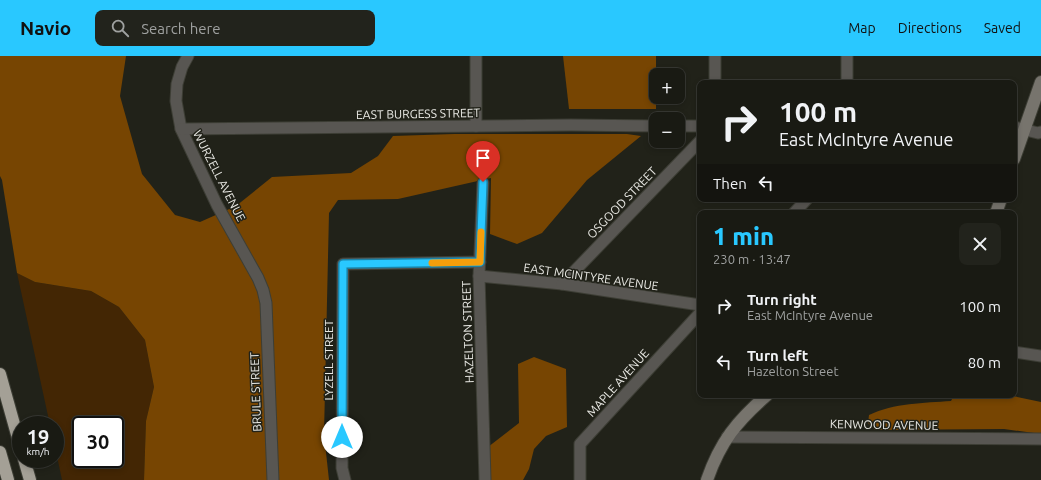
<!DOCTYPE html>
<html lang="en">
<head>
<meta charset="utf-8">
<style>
	:root { --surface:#191a13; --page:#22231c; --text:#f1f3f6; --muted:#9fa1a0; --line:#373833; --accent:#29c8ff }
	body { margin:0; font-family:Ubuntu,sans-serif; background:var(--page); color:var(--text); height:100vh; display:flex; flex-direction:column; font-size:15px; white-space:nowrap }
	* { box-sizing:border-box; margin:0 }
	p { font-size:13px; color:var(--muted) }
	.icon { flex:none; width:22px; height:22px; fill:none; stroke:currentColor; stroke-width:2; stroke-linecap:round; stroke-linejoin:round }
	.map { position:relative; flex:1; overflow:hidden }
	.drawer { position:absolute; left:697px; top:154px; width:320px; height:188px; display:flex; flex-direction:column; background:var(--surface); border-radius:8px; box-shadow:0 2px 6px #0003,0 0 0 1px var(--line) }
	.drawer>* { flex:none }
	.banner { position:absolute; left:697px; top:24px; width:320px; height:122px; border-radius:8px; box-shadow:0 2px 6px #0003,0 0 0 1px var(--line); background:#191a13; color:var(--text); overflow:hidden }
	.controls { position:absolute; left:649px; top:12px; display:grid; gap:8px }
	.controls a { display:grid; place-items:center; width:36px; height:36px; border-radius:8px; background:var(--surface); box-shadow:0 2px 6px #0003,0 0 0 1px var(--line); font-size:20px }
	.speed { position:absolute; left:12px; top:360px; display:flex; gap:8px; font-size:20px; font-weight:700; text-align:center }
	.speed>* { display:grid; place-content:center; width:52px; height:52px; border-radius:50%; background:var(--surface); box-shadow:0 2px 6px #0003,0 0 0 1px var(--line); line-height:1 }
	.speed small { font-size:10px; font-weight:400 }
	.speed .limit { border:2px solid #111; border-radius:6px; background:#fff; color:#111 }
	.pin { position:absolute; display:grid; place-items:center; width:34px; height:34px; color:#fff; margin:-41px -17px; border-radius:50% 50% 50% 0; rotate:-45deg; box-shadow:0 0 4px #0007 }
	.pin .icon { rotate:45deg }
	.me { position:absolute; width:44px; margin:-22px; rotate:0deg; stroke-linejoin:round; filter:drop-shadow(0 0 3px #0008) }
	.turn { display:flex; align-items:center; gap:14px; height:84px; padding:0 16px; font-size:18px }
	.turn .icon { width:52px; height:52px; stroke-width:2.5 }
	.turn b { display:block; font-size:28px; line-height:34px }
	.then { display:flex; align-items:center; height:38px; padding:0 16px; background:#0003; gap:8px; font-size:15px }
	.round { display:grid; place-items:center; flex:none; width:42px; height:42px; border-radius:8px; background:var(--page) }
	.headline { display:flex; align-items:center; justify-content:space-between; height:68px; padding:0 16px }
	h1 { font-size:24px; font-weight:800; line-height:30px; color:var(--accent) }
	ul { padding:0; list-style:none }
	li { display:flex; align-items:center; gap:12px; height:56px; padding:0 16px }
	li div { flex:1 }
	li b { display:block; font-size:15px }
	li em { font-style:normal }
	header { display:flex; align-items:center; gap:24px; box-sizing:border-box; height:56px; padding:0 20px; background:var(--accent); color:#111 }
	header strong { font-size:19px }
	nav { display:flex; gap:22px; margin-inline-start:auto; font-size:14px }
	.search { width:280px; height:36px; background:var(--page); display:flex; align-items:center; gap:10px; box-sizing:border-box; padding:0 14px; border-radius:8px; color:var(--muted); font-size:15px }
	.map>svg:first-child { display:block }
</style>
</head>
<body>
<header>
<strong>Navio</strong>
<div class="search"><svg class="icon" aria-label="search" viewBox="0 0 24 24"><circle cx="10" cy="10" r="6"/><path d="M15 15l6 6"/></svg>Search here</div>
<nav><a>Map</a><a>Directions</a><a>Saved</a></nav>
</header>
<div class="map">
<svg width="1041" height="424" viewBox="0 0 1041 424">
	<rect width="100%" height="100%" fill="#212219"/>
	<!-- green -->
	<path fill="#432604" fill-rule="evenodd" d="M17,217L35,226L91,235L119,251L145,284L154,331L146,365L144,424H62L55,391V369H50ZM81,369H115V403H81Z"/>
	<!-- forest -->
	<g fill="#774502">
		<path d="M0,0H126L120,40L142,118L175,159L200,166L236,150L272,121L351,117L378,100L393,80L454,78H627L641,80L587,124L542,177L517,188L490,178L491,122L398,143L338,144L329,157L324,378L329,424H144L146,365L154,331L145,284L119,251L91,235L35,226L17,217L2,124L0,120Z"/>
		<path d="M563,0H656V53H569Z"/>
		<path d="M534,301L566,313L567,371L546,380L534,393L529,413L523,424H489L488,391L519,367L518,308Z"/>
		<path d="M954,339H1008L1041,346V378L1004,373L875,374L868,367L869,359C894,347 924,347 951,345Z"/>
	</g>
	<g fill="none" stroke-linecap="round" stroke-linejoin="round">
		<defs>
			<g id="street">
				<path d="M188,0L182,11L177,28L176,45L181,73L217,149L258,222L263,234L266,247L273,424"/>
				<path d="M476,0V70"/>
				<path d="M847,0V27"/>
				<path d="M715,27V0"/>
				<path d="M678,70H700"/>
				<path d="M1014,71L1038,77L1041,76"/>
				<path d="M181,73L571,69L656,70"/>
				<path d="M483,127L479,220L485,424"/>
				<path d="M794,157L807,143"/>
				<path d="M479,220L562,228L700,249"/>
				<path d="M562,228L700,85"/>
				<path d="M1014,296L1041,300"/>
				<path d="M727,381L1041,383"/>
				<path d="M345,424L342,412L343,208L480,206"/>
				<path d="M580,424V388L700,257"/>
			</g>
			<g id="secondary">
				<path d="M1014,103L1041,26"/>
				<path d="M996,157L1001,143"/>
				<path d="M707,424C720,386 737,365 767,339"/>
			</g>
			<g id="highway">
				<path d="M0,318L21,393"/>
				<path d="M0,396L8,424"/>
				<path d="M24,403L30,424"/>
			</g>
		</defs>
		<!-- street casing -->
		<use href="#street" stroke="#3d3e35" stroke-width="13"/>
		<!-- secondary casing -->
		<use href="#secondary" stroke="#3d3e35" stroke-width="14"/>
		<!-- highway casing -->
		<use href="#highway" stroke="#3d3e35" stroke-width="14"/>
		<!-- street -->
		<use href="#street" stroke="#585652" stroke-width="11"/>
		<!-- secondary -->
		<use href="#secondary" stroke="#77746d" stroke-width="12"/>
		<!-- highway -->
		<use href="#highway" stroke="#a4a096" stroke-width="12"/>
	</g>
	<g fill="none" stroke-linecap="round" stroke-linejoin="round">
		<defs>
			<path id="route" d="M342,381L343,208L480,206L483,126"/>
		</defs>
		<!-- route casing -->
		<use href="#route" stroke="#1b82a6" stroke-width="10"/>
		<!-- route -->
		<use href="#route" stroke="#29c8ff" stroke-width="7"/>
		<!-- slow -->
		<path stroke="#f59e0b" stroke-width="7" d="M432,207L480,206L481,176"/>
	</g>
	<g text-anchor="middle" stroke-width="3" stroke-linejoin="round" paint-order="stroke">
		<!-- street labels -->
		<g font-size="12" fill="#e9e9e4" stroke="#212219">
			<text transform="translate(418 58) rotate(-1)" y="4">EAST BURGESS STREET</text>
			<text transform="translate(219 120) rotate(63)" y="4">WURZELL AVENUE</text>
			<text transform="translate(622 147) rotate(-46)" y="4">OSGOOD STREET</text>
			<text transform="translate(591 221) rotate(8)" y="4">EAST MCINTYRE AVENUE</text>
			<text transform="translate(468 276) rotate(-92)" y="4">HAZELTON STREET</text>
			<text transform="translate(329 304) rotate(-90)" y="4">LYZELL STREET</text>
			<text transform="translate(618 327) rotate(-48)" y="4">MAPLE AVENUE</text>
			<text transform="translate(256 336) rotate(-92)" y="4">BRULE STREET</text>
			<text transform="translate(884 369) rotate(1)" y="4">KENWOOD AVENUE</text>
		</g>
	</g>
</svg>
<div class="controls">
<a>+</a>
<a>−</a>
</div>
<div class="speed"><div>19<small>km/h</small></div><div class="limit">30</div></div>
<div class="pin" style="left:483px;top:126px;background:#d93025"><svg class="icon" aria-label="arrive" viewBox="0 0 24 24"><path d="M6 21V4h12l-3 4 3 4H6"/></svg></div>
<svg class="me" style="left:342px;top:381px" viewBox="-20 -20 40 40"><circle r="19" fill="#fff"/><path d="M0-13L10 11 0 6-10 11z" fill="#29c8ff"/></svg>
<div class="banner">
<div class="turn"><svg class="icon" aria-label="right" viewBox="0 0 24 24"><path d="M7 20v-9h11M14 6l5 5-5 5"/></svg><div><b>100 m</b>East McIntyre Avenue</div></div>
<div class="then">Then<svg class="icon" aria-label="left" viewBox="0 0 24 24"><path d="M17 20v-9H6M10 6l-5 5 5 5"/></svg></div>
</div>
<section class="drawer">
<div class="headline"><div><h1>1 min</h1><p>230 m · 13:47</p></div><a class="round"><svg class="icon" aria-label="close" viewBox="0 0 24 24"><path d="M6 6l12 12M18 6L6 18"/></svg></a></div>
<ul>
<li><svg class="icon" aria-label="right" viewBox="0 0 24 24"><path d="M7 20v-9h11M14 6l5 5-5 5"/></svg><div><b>Turn right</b><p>East McIntyre Avenue</p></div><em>100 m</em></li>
<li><svg class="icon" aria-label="left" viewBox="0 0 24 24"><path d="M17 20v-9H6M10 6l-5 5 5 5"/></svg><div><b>Turn left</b><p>Hazelton Street</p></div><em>80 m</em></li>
</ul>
</section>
</div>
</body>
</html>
